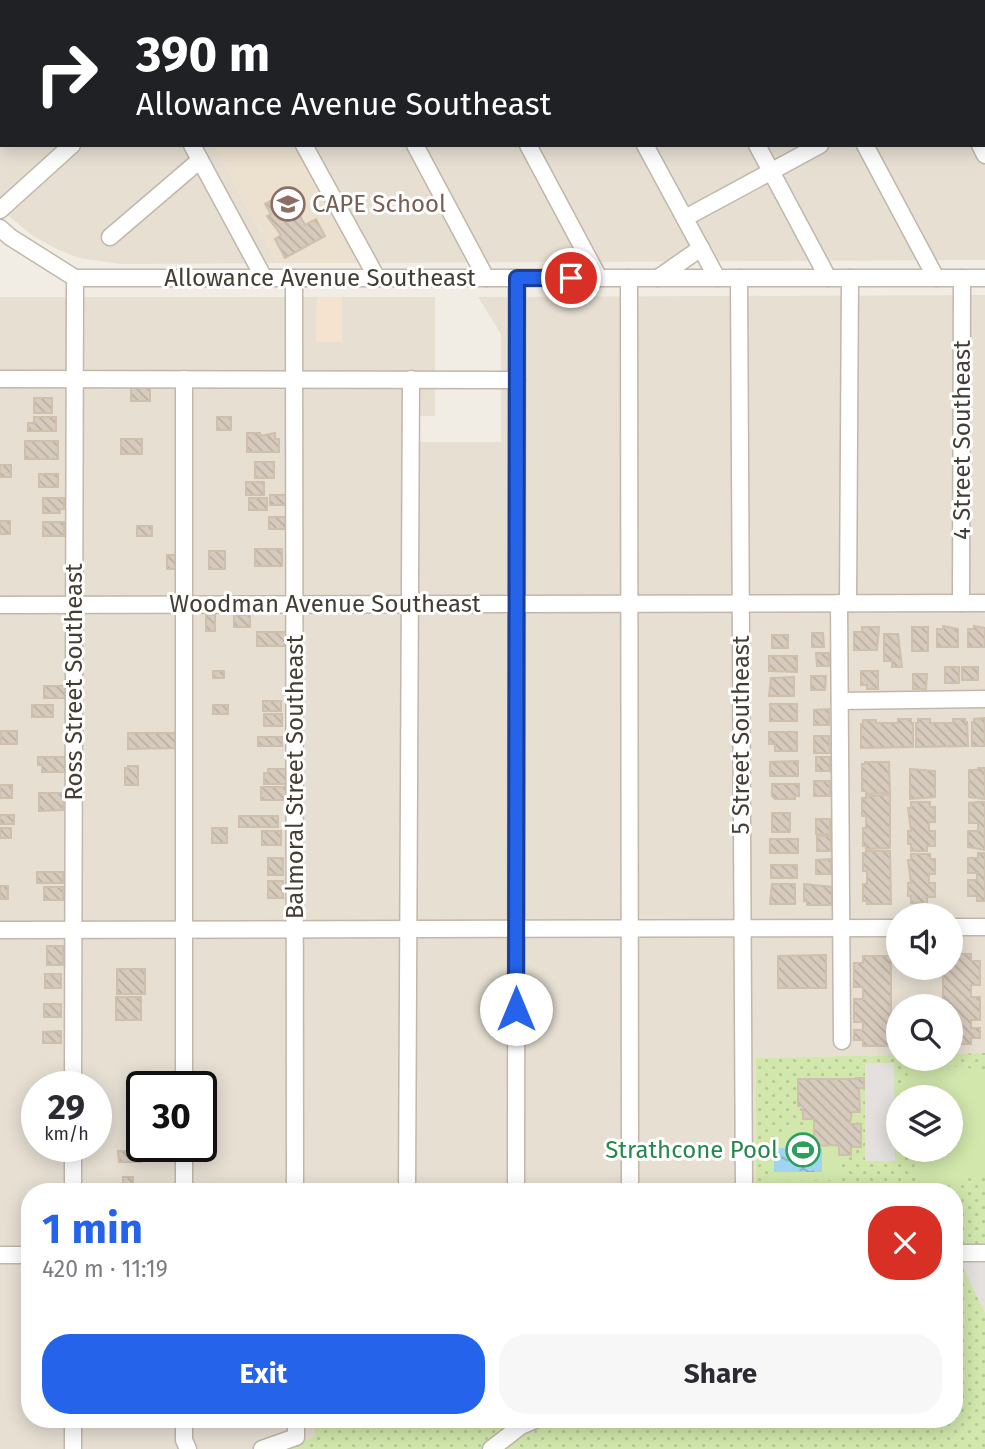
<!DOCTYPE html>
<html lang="en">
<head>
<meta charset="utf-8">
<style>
	:root { --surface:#fff; --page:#f7f7f7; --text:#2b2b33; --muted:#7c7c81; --accent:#2563eb }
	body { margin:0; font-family:"Fira Sans",sans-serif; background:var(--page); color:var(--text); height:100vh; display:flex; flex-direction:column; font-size:26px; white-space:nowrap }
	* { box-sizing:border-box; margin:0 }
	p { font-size:23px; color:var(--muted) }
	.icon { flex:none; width:38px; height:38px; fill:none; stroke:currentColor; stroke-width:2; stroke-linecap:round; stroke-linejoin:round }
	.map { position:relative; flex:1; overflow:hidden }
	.panel { position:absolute; left:21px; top:1183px; width:942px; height:245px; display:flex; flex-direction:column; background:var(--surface); border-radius:28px; box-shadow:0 4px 18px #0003 }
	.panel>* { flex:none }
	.banner { position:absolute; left:0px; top:0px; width:985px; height:147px; box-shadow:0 4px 18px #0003; background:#202124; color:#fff; overflow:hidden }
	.tools { position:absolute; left:886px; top:903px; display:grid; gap:14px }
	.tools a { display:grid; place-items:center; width:77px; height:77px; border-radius:50%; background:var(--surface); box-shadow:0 4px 18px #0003; font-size:35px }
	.speed { position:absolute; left:21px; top:1071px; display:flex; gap:14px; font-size:35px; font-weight:700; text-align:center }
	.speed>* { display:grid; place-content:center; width:91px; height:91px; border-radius:50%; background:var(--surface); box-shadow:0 4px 18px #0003; line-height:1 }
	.speed small { font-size:18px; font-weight:400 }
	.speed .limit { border:4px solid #111; border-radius:10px; background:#fff; color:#111 }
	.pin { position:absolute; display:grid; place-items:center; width:60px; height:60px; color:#fff; margin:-30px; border:4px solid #fff; border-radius:50%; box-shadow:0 2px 7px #0007 }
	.me { position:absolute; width:77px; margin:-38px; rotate:0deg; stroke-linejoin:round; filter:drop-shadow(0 0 5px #0008) }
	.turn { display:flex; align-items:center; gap:24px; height:147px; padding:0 21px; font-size:32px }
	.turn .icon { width:91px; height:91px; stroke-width:2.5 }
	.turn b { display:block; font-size:49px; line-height:60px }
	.round { display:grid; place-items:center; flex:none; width:74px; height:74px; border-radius:28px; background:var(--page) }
	.overview { display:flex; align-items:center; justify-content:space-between; height:119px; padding:0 21px }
	h1 { font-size:42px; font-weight:700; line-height:52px; color:var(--accent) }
	.action { display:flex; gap:14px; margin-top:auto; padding:14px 21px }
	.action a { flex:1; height:80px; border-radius:28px; background:var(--accent); color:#fff; font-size:28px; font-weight:700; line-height:80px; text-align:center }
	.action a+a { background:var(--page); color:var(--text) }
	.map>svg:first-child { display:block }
</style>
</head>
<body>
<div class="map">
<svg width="985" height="1449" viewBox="0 0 985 1449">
	<defs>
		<pattern id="park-dots" width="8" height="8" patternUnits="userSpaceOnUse" patternTransform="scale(1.75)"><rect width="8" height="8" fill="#d1e7ac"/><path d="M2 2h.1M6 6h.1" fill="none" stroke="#b5c795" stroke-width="1.8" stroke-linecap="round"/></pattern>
		<pattern id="water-ripples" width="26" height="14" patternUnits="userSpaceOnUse" patternTransform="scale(1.75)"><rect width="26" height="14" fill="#9fd5f0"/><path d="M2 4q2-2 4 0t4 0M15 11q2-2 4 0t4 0" fill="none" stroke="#83aec3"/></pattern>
		<pattern id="building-back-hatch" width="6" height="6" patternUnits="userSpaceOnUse" patternTransform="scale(1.75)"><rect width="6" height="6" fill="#d7cbbd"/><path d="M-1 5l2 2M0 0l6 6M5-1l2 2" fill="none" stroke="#baafa3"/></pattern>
	</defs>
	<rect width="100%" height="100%" fill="#f2ede4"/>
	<!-- residential -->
	<g fill="#e6dfd2" fill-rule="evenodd">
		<path d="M0,0H985V260L362,263L298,145H984V2H2V145H214L277,263L121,264L79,258L57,249L33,236L0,209Z"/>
		<path d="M985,295V1053L950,1054V1006H898V1055L756,1058V1192H30V1419H315L316,1436L283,1449H0V297H317L316,342H341L342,297H435V416H415V442H501V334L478,297ZM898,915H950V968H898ZM37,1087H96V1146H37ZM142,1087H201V1146H142Z"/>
	</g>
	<!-- commercial -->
	<path fill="#f5e2cf" d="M317,297H342V342H316Z"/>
	<!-- education -->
	<path fill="#ece1ce" d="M214,145H298L362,263H277Z"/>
	<!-- park -->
	<path fill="url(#park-dots)" fill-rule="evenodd" d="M985,1053V1449H283L315,1436V1419H954V1192H756V1058L898,1055V1059H950V1054ZM898,1097H950V1150H898Z"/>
	<!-- pitch -->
	<g fill="#d1e7ac">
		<path d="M933,1064L985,1070V1171L959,1182L918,1184L911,1150H950V1097H902L901,1083L915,1066Z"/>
		<path d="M784,1127H814V1145H839V1180L768,1181V1138H778Z"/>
	</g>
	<!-- parking -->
	<g fill="#e3e0dd">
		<path d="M865,1063H894L895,1161H865Z"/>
		<path d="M956,1253H985V1313L984,1311Z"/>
	</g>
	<!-- water -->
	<rect fill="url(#water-ripples)" x="774" y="1148" width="48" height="24"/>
	<!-- building -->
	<g fill="url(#building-back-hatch)" stroke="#cfbfad" stroke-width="2">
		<path d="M287,192L305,225L316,219L325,236L285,258L275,239L281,235L267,216L271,214L265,204Z"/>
		<rect x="131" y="382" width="19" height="19"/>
		<rect x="34" y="398" width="18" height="15"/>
		<path d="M34,417H56V431H28V423H34Z"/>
		<rect x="217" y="417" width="14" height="13"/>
		<path d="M247,433H260V436L275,433V439H279V452H247Z"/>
		<rect x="121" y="439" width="21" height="15"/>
		<rect x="25" y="441" width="33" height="18"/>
		<rect x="255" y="462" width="19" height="16"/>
		<rect x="0" y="465" width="11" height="12"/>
		<rect x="39" y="474" width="19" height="13"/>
		<rect x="246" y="482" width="18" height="13"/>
		<rect x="270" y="495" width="22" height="10"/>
		<path d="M43,498H64V509H60V513H43Z"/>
		<rect x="249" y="498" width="18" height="12"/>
		<rect x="269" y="517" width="18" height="12"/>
		<rect x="0" y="521" width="10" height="13"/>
		<rect x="43" y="522" width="21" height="14"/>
		<rect x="137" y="526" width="15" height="10"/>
		<rect x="255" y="549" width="27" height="17"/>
		<rect x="209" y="551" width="16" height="18"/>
		<rect x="167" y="555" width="16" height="14"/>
		<rect x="206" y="615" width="9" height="16"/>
		<rect x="234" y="615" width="16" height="12"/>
		<path d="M943,626L958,629V647H937V629H943Z"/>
		<path d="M974,626L985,628V647H968V629H974Z"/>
		<path d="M862,627H879L877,650H854V632H862Z"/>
		<rect x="912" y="627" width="16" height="24"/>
		<rect x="257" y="632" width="30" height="14"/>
		<path d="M812,633H823L824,647H812Z"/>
		<path d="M884,634H898L902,667H892V661H884Z"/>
		<rect x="772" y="635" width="16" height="13"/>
		<path d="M816,653H829V666H817Z"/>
		<path d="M769,656H797V672L769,671Z"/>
		<rect x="945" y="667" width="14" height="16"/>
		<rect x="962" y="667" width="16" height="13"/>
		<rect x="213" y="671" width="11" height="7"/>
		<path d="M861,671H878V689H867V685H861Z"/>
		<path d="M913,674H927L926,689H913Z"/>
		<path d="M811,676H826L825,690H811Z"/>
		<path d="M794,677V696H769L771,678Z"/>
		<rect x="44" y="686" width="22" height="12"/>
		<rect x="263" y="701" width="18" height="10"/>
		<rect x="770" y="704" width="27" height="17"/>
		<rect x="32" y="705" width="21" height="12"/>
		<rect x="213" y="705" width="15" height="9"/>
		<path d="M829,709V725H814V710Z"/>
		<rect x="264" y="714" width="18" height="12"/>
		<path d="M985,718V746H972V722H974V719Z"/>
		<path d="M898,719H911V723H913V747L861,748V724H863V720H876V723H898Z"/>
		<path d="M918,719H930V723H953V719H965V722H967L968,746L916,747V723H918Z"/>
		<rect x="1" y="731" width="16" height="13"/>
		<path d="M769,732H797V751H775V744H769Z"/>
		<path d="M128,733H180V748L128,749Z"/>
		<path d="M814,736H829L830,753H814Z"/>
		<rect x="258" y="737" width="24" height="9"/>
		<path d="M38,757H68V772H42V765H38Z"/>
		<rect x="816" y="757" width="14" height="14"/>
		<path d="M798,761V776H770V762Z"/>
		<path d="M865,762H889L890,793L866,794V791H862V764H865Z"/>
		<path d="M128,766H138V785H125V768H128Z"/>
		<path d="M978,768H985V799L969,797V770H978Z"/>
		<path d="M268,769H286V784H264V773H268Z"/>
		<path d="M910,769L935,771V797L910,799Z"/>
		<rect x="814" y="781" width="16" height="15"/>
		<path d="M772,784H799V796H795V799H775L772,796Z"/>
		<rect x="0" y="785" width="12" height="13"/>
		<path d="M261,787H286V790H289V800H261Z"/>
		<path d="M39,793H63V810L39,811Z"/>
		<path d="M890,795V848L866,849V846H863V828H866V816H862V798H866V796Z"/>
		<path d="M911,802H930V807H935V822H929V831H935V846H927V851H911V844H908V831H911L908,808H911Z"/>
		<path d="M978,802H985V850L968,847V831H978V823H969V803Z"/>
		<rect x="772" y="813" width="18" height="19"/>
		<rect x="0" y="815" width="14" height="9"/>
		<rect x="239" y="816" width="39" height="11"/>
		<rect x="816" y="819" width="14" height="15"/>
		<rect x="0" y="828" width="11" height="10"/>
		<rect x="212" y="828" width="15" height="15"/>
		<rect x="262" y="831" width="19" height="14"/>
		<rect x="817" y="836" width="14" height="15"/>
		<rect x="770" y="839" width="28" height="14"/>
		<path d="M866,851H890L891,904H867V901H863V884H867V871H863V853H866Z"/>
		<path d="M978,853H985V901H977V896H968V880H977V873H968V858H978Z"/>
		<path d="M911,854H930V859H935V874H929V883H935V897H927V903H911V896H908V883H911L908,860H911Z"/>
		<rect x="268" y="858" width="15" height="17"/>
		<path d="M831,859V874H816V860Z"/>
		<rect x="771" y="865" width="26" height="13"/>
		<rect x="37" y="872" width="26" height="11"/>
		<rect x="268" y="881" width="15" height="17"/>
		<path d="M772,884H795V904H770Z"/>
		<path d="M804,884L832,887V905H807V901H804Z"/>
		<rect x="0" y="886" width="8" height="13"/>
		<rect x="44" y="887" width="19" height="13"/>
		<rect x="47" y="946" width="16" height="19"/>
		<path d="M950,954H971V961H980V985H971V997H980V1020H971V1028H980V1038H971V1044H950V1006H943V968H950Z"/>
		<path d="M826,955V988H778V956Z"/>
		<path d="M863,956H891V1046H863V1040H854V1030H863V1022H854V999H863V987H854V963H863Z"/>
		<rect x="117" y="969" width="28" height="25"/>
		<rect x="45" y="974" width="16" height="14"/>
		<rect x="116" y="997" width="25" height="23"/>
		<rect x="44" y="1004" width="17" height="13"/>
		<path d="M61,1031V1043H43V1032Z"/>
		<path d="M856,1078H864V1088H859L860,1112H852L850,1124H861V1147H851V1155H839V1145L814,1146V1119H803V1106H798V1079H856Z"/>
		<path d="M118,1151H141V1162H119Z"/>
		<rect x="123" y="1177" width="10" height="15"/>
	</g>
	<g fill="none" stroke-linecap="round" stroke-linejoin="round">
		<defs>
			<g id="minor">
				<path d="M113,0L114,2"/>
				<path d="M225,0L226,2"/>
				<path d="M337,0L338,2"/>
				<path d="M450,0L451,2"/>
				<path d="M567,0L568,2"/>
				<path d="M679,0L680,2"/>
				<path d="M788,0L789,2"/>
				<path d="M901,0L902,2"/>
				<path d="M94,2L96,0"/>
				<path d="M405,2L409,0"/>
				<path d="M984,56H985"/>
				<path d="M0,87L2,85"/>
				<path d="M192,145L264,278"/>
				<path d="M304,145L377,278"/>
				<path d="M415,145L486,278"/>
				<path d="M528,145L599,278"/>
				<path d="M645,145L717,278"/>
				<path d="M757,145L828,278"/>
				<path d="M865,145L936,278"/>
				<path d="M980,145L985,155"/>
				<path d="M0,210L72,145"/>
				<path d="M685,218L820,145"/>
				<path d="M0,228L10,237L75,278"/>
				<path d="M110,237L200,160"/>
				<path d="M75,278H985"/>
				<path d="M294,278L295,1192"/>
				<path d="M629,278L630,1192"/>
				<path d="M658,278L701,248"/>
				<path d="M739,278L744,1192"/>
				<path d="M0,379L517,380"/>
				<path d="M184,379V1087"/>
				<path d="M839,603L842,1041"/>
				<path d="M848,603L850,278"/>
				<path d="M961,603L962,278"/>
				<path d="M0,605L985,603"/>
				<path d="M840,701L985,699"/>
				<path d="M950,927H985"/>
				<path d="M0,930L898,928"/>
				<path d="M73,1087L75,278"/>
				<path d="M184,1146V1192"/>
				<path d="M73,1192V1146"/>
				<path d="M407,1192L411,379"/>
				<path d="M516,1192L517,278"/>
				<path d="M954,1253H985"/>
				<path d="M0,1255H30"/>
				<path d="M184,1419V1440L188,1449"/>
				<path d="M73,1449V1419"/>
				<path d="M262,1449L296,1437V1419"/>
				<path d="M491,1449L521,1426L537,1419"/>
			</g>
		</defs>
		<!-- minor casing -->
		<use href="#minor" stroke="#c1b7aa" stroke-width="19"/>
		<!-- minor -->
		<use href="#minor" stroke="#fff" stroke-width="16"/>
	</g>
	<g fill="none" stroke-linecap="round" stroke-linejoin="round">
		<defs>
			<path id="route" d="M516,1009L517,278H571"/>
		</defs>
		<!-- route casing -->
		<use href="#route" stroke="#184099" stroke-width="18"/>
		<!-- route -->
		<use href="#route" stroke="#2563eb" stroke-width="12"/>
	</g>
	<!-- icons -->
	<defs>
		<symbol id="school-ring" viewBox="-11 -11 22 22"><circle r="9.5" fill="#fff" stroke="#8d6e63" stroke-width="1.5"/><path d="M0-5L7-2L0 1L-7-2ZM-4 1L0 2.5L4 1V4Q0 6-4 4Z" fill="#8d6e63"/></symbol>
		<symbol id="stadium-ring" viewBox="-11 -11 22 22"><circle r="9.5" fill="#fff" stroke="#2e9e5b" stroke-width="1.5"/><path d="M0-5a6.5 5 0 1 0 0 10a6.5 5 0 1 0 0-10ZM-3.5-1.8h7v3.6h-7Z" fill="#2e9e5b"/></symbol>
	</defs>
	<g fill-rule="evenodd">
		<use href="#school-ring" x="269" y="185" width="38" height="38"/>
		<use href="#stadium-ring" x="784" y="1131" width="38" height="38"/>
	</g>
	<g text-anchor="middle" stroke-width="6" stroke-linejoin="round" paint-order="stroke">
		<!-- education labels -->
		<g font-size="24" fill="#785e54" stroke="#fff" text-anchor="start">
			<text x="312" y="212">CAPE School</text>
		</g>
		<!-- street labels -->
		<g font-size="24" fill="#443d34" stroke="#fff">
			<text x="320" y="286">Allowance Avenue Southeast</text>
			<text transform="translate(962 440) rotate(-90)" y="8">4 Street Southeast</text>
			<text x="325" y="612">Woodman Avenue Southeast</text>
			<text transform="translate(74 682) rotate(-90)" y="8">Ross Street Southeast</text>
			<text transform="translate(741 735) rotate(-90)" y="8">5 Street Southeast</text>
			<text transform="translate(295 777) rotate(-90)" y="8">Balmoral Street Southeast</text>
		</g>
		<!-- leisure labels -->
		<g font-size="24" fill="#27864d" stroke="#fff" text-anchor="end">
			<text x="778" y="1158">Strathcone Pool</text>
		</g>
	</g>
</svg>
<div class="tools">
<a><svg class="icon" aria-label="sound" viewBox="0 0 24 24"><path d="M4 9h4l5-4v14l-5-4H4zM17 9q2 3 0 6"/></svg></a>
<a><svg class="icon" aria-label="search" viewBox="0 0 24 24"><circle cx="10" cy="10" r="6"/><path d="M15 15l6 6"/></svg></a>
<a><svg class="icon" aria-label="layers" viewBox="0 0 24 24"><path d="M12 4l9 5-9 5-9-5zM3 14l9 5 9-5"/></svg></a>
</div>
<div class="speed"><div>29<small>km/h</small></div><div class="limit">30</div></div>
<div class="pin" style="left:571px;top:278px;background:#d93025"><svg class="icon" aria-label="arrive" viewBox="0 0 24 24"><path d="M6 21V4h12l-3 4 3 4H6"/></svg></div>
<svg class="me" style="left:516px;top:1009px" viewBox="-20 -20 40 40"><circle r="19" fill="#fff"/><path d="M0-13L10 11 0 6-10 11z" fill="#2563eb"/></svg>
<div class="banner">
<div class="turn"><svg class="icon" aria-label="right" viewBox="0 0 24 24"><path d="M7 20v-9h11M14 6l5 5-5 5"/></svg><div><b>390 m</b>Allowance Avenue Southeast</div></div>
</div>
<section class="panel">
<div class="overview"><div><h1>1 min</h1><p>420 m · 11:19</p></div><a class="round" style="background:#d93025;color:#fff"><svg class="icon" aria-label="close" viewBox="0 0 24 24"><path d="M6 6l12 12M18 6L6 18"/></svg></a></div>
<div class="action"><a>Exit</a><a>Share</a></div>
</section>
</div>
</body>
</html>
